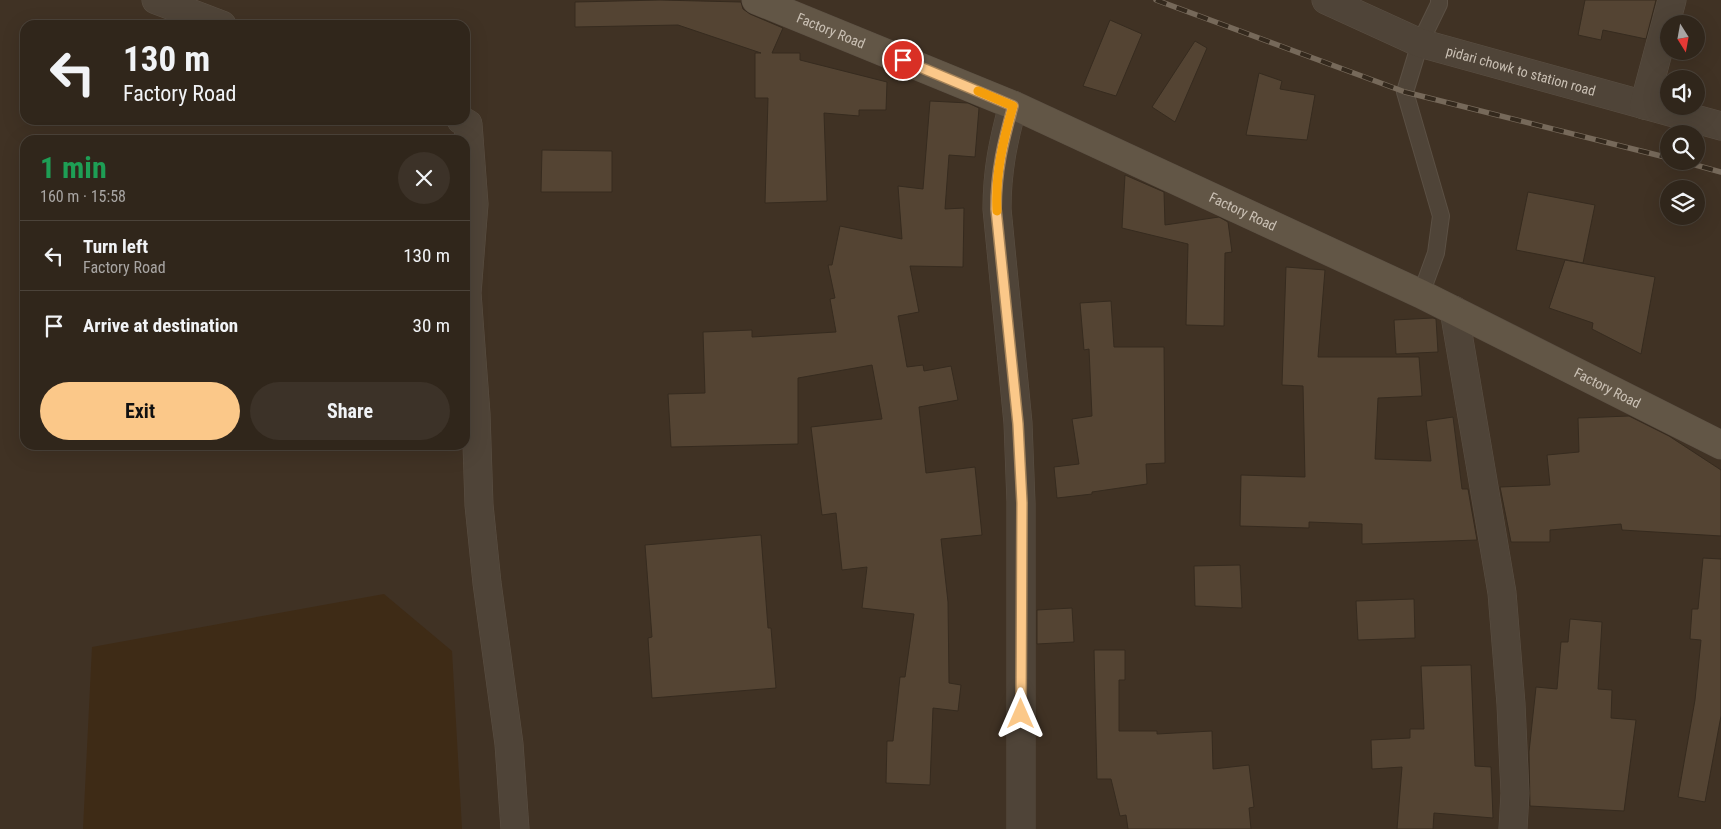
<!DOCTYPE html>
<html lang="en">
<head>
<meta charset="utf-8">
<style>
	:root { --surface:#30261b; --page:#3c3228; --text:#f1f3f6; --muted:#a8a5a3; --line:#4b433a; --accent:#fbc889 }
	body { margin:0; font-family:"Roboto Condensed",sans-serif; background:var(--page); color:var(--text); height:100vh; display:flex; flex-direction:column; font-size:19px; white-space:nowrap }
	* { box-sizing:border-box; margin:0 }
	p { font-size:16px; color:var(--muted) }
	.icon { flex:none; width:28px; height:28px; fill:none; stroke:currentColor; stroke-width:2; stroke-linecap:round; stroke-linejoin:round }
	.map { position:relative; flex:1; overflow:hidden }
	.side { position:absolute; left:20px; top:135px; width:450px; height:315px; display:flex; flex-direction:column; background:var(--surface); border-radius:15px; box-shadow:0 5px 20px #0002,0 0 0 1px var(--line) }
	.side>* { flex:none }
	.hud { position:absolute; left:20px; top:20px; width:450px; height:105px; border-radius:15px; box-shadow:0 5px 20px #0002,0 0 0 1px var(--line); background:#30261b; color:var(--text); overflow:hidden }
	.needle { width:32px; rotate:169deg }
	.fabs { position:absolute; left:1660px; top:15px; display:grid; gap:10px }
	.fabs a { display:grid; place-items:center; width:45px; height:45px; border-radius:50%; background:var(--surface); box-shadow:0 5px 20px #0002,0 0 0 1px var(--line); font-size:25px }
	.pin { position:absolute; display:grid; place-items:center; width:42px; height:42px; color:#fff; margin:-21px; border:2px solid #fff; border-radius:50%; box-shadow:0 1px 5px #0007 }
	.me { position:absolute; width:55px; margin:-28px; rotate:0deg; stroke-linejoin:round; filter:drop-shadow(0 0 4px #0008) }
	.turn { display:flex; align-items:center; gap:18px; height:105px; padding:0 20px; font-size:22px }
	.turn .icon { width:65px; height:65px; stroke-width:2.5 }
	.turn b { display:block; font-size:35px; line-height:42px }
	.round { display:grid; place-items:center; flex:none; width:52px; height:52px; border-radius:26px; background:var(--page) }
	.head { display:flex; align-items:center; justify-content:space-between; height:85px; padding:0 20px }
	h1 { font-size:30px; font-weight:700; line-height:38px; color:#1e9e55 }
	.primary-button { display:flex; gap:10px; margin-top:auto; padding:10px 20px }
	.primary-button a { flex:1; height:58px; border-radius:30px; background:var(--accent); color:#111; font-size:20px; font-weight:700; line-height:58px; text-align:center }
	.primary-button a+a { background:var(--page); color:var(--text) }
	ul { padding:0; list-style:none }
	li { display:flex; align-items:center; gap:15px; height:70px; padding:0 20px; border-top:1px solid var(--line) }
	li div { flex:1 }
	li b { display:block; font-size:19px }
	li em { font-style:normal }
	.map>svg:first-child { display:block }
</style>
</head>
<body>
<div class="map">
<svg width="1721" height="829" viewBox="0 0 1721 829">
	<rect width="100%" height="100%" fill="#403224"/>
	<!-- water -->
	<path fill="#3e2b16" d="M384,594L452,651L462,829H83L92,647Z"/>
	<!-- building -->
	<g fill="#544433" stroke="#362b1f">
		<path d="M660,0L741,2L743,9L750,14L783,28L772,53H800V60L887,82L886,110H859V116L824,113L827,201L765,203L768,98H755V53H761L678,25L575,27V2Z"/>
		<path d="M1585,0H1656L1646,39L1603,30L1601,40L1578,35Z"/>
		<path d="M1110,20L1142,34L1116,96L1083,86Z"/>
		<path d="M1195,41L1207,48L1175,122L1152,107Z"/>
		<path d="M1259,73L1282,81L1280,89L1315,95L1307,140L1246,135Z"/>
		<path d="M930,101L968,103L979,108L975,157L949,155L945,209L964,208L963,267L910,266L919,312L898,316L907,367L923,365L924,371L951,366L958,400L919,407L926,473L975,467L982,535L941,539L948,602L949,683L961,685L958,711L933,708L930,785L886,783L887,741H893L900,677H905L914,614L862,608L867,567L842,570L836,513L822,515L811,427L882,419L872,365L798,378V444L671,447L668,394L705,393L703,332L752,330V337L836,332L830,299L835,298L828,265H832L840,226L902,239L898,186L923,189Z"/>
		<path d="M542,150L612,151V192H541Z"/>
		<path d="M1125,175L1164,192L1165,225L1219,217L1228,222L1232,252L1225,253L1224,326L1186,325L1188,244L1122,228Z"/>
		<path d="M1528,192L1595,205L1583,263L1516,250Z"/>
		<path d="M1565,260L1655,277L1641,354L1592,329L1593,323L1549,308Z"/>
		<path d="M1286,267L1325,270L1318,357H1419L1422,396L1378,398L1375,459L1431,461L1426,421L1453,417L1462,489H1468L1477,540L1362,544V524L1309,522V528L1240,526L1241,475L1305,477L1303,386L1282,385Z"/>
		<path d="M1111,301L1114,347H1164L1165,463L1146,464L1147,484L1092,492V494L1057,498L1054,467L1079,464L1072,419L1092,416L1089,349L1084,350L1080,303Z"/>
		<path d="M1433,318L1436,319L1438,352L1396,354L1394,320Z"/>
		<path d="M1629,416L1669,436L1721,470V536L1622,530L1621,524L1550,530V542H1511L1500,487L1550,485L1547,455L1579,452L1578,418Z"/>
		<path d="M761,535L768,628H771L776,688L652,698L648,638L652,637L645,545Z"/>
		<path d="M1703,558L1721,559V716L1705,802L1678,797L1695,700L1701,640L1690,639L1692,609H1698Z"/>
		<path d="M1240,565L1242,608L1195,606L1194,566Z"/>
		<path d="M1414,599L1415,638L1358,640L1356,601Z"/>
		<path d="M1072,608L1074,642L1037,644V610Z"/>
		<path d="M1570,619L1602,622L1598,689L1612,690L1611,718L1636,720L1624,811L1530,806L1529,752L1536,687L1557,689L1561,642H1568Z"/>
		<path d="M1094,650H1125V680H1119V731H1157V734L1212,731L1213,769L1249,765L1254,807L1249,808L1251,829H1128L1126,815L1120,816L1111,779H1097Z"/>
		<path d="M1471,665L1475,766L1491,767L1493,818L1434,813L1433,829H1397L1402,767L1372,769L1371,740L1410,738V729H1424L1421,666Z"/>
	</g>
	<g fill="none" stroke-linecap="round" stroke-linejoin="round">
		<defs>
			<path id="service" d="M1421,294L1436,253L1441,216L1405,92L1420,43L1439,4V0"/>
			<g id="minor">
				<path d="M156,0L222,25"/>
				<path id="s1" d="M1326,0L1420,43L1721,126"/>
				<path d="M1013,105C1003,142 997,171 997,209L1018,423L1021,503V829"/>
				<path d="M1644,105L1672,0"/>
				<path d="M461,120L468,124L474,204L467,293L476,414L479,505L487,583L509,744L515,829"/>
				<path d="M1454,310L1502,593L1511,704L1515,793L1513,829"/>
			</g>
			<g id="secondary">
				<path id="s2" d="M756,0L1013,105L1421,294L1721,445"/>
			</g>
		</defs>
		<!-- service casing -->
		<use href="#service" stroke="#5b5044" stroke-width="18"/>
		<!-- minor casing -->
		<use href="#minor" stroke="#5b5044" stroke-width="29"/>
		<!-- secondary casing -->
		<use href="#secondary" stroke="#5b5044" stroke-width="29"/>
		<!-- service -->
		<use href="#service" stroke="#4f4438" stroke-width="16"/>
		<!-- minor -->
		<use href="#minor" stroke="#4f4438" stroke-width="28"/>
		<!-- secondary -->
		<use href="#secondary" stroke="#625646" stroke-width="28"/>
		<defs>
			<g id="rail">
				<path d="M1156,0L1405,92L1669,158"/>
				<path d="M1681,161L1721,172"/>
			</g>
		</defs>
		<!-- rail casing -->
		<use href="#rail" stroke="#76695a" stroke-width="5.5"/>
		<!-- rail -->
		<use href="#rail" stroke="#34291d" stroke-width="4" stroke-dasharray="11" stroke-linecap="butt"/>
	</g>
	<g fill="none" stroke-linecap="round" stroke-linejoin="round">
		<defs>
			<path id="route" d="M903,60L1013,106C1003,142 996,171 996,209L1018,424L1022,503L1021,714"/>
		</defs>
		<!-- route casing -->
		<use href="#route" stroke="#a38259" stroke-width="12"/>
		<!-- route -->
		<use href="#route" stroke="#fbc889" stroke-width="9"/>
		<!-- slow -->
		<path stroke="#f59e0b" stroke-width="9" d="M978,91L1013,106C1003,141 995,174 997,211"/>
	</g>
	<g text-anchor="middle" stroke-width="5" stroke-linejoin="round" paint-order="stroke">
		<!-- street labels -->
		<g font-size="14" fill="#cac0b4" stroke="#34291d">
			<text dy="5" stroke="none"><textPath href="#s2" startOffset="81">Factory Road</textPath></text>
			<text dy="5" stroke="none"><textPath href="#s1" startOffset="208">pidari chowk to station road</textPath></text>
			<text dy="5" stroke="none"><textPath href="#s2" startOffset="531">Factory Road</textPath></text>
			<text dy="5" stroke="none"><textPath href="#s2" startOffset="936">Factory Road</textPath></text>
		</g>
	</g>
</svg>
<div class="fabs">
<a><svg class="needle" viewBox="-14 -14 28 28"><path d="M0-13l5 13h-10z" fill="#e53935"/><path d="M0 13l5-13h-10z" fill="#a8a5a3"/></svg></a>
<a><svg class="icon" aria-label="sound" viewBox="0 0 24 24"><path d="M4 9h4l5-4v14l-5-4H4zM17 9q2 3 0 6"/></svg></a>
<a><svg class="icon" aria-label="search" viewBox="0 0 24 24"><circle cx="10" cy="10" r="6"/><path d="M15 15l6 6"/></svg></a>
<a><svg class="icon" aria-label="layers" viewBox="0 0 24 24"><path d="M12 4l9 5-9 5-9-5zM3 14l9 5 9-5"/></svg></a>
</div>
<div class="pin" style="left:903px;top:60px;background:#d93025"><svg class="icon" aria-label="arrive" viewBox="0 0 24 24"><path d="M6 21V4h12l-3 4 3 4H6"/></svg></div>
<svg class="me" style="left:1021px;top:714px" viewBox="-20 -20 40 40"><path d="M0-17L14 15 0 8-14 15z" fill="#fbc889" stroke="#fff" stroke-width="4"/></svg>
<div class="hud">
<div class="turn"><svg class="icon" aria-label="left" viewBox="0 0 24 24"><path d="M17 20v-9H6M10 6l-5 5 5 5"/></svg><div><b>130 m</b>Factory Road</div></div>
</div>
<section class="side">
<div class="head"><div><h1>1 min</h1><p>160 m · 15:58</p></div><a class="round"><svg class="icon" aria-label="close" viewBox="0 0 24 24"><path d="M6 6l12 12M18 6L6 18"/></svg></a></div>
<ul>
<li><svg class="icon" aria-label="left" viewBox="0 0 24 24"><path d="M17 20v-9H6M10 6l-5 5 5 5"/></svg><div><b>Turn left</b><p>Factory Road</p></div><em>130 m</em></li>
<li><svg class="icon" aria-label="arrive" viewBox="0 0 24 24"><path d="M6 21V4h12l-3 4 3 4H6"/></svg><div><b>Arrive at destination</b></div><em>30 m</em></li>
</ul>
<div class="primary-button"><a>Exit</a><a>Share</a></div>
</section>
</div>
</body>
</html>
